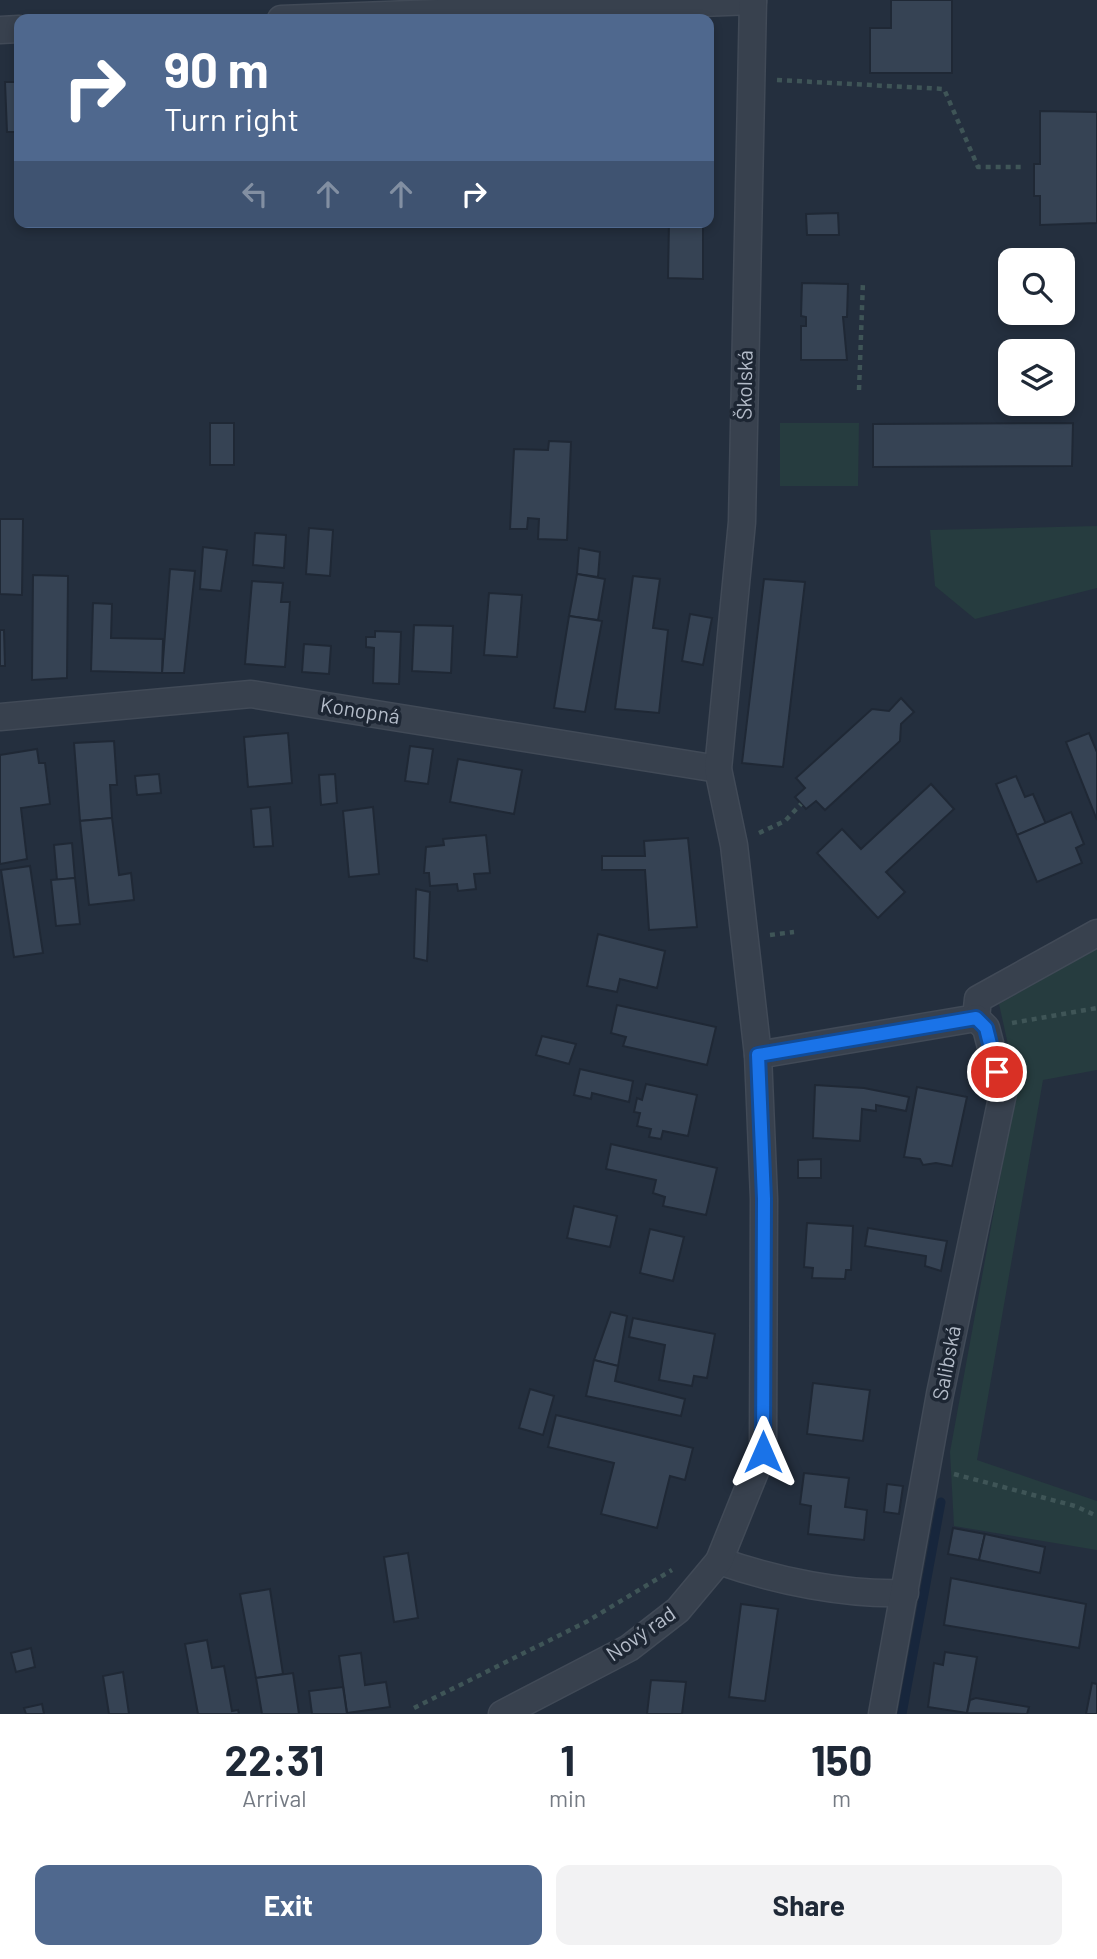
<!DOCTYPE html>
<html lang="en">
<head>
<meta charset="utf-8">
<style>
	:root { --surface:#fff; --page:#f2f2f3; --text:#1f2937; --muted:#747a83; --accent:#4f688e }
	body { margin:0; font-family:Barlow,sans-serif; background:var(--page); color:var(--text); height:100vh; display:flex; flex-direction:column; font-size:26px; white-space:nowrap }
	* { box-sizing:border-box; margin:0 }
	p { font-size:23px; color:var(--muted) }
	.icon { flex:none; width:38px; height:38px; fill:none; stroke:currentColor; stroke-width:2; stroke-linecap:round; stroke-linejoin:round }
	.map { position:relative; height:1714px; overflow:hidden }
	.side { display:flex; flex-direction:column; background:var(--surface); flex:1 }
	.side>* { flex:none }
	.top-card { position:absolute; left:14px; top:14px; width:700px; height:214px; border-radius:14px; box-shadow:0 4px 10px #0003; background:#4f688e; color:#fff; overflow:hidden }
	.tools { position:absolute; left:998px; top:248px; display:grid; gap:14px }
	.tools a { display:grid; place-items:center; width:77px; height:77px; border-radius:14px; background:var(--surface); box-shadow:0 4px 10px #0003; font-size:35px }
	.pin { position:absolute; display:grid; place-items:center; width:60px; height:60px; color:#fff; margin:-30px; border:4px solid #fff; border-radius:50%; box-shadow:0 2px 7px #0007 }
	.me { position:absolute; width:77px; margin:-38px; rotate:0deg; stroke-linejoin:round; filter:drop-shadow(0 0 5px #0008) }
	.turn { display:flex; align-items:center; gap:24px; height:147px; padding:0 35px; font-size:32px }
	.turn .icon { width:91px; height:91px; stroke-width:2.5 }
	.turn b { display:block; font-size:49px; line-height:60px }
	.lanes { display:flex; align-items:center; height:66px; padding:0 35px; background:#0003; justify-content:center; gap:35px; direction:ltr }
	.lanes .off { opacity:.35 }
	.eta { display:flex; justify-content:space-evenly; align-items:center; height:119px; text-align:center }
	.eta b { font-size:42px; font-weight:700; line-height:49px }
	.primary-button { display:flex; gap:14px; margin-top:auto; padding:14px 35px }
	.primary-button a { flex:1; height:80px; border-radius:14px; background:var(--accent); color:#fff; font-size:28px; font-weight:700; line-height:80px; text-align:center }
	.primary-button a+a { background:var(--page); color:var(--text) }
	.map>svg:first-child { display:block }
</style>
</head>
<body>
<div class="map">
<svg width="1097" height="1714" viewBox="0 0 1097 1714">
	<rect width="100%" height="100%" fill="#242f3e"/>
	<!-- green -->
	<g fill="#263c3f">
		<path d="M780,423H859L858,486H780Z"/>
		<path d="M1097,526V588L975,619L935,586L930,530Z"/>
		<path d="M1097,948V1070L1043,1080L977,1460L1097,1501V1550L954,1526L950,1452L1017,1085L999,1004Z"/>
	</g>
	<g fill="none" stroke-linecap="round" stroke-linejoin="round">
		<!-- stream -->
		<path stroke="#17263c" stroke-width="9" d="M902,1714L941,1502"/>
	</g>
	<!-- building -->
	<g fill="#364354" stroke="#1f2835" stroke-width="2">
		<path d="M891,0H952V73H870V28H891Z"/>
		<path d="M5,82H19V132H7Z"/>
		<path d="M1040,111L1097,112V223L1040,225V196H1034V164H1040Z"/>
		<path d="M838,213L839,235H807L806,214Z"/>
		<path d="M669,222H703V279L668,278Z"/>
		<path d="M802,283L848,284L847,317H843L847,360H801V326H806V317L801,316Z"/>
		<rect x="210" y="423" width="24" height="42"/>
		<path d="M1073,423L1072,466L873,467V424Z"/>
		<path d="M549,441L571,442L567,540L538,539L539,519L528,518L527,529H510L514,449L548,450Z"/>
		<path d="M0,519H23L22,595L0,594Z"/>
		<path d="M309,528L333,530L330,576L306,574Z"/>
		<path d="M255,533L286,535L284,568L253,565Z"/>
		<path d="M203,547L227,550L221,591L200,589Z"/>
		<path d="M579,548L600,552L598,577L577,574Z"/>
		<path d="M170,569L195,571L184,673H162Z"/>
		<path d="M577,574L605,579L598,620L569,616Z"/>
		<path d="M33,575L68,576L67,678L32,680Z"/>
		<path d="M633,576L660,579L653,628L668,630L659,713L615,709Z"/>
		<path d="M764,579L805,582L783,767L742,763Z"/>
		<path d="M252,581L283,583L281,602H290L285,667L245,664Z"/>
		<path d="M489,593L522,595L517,657L484,655Z"/>
		<path d="M93,603L112,604L111,638L163,639L162,673L91,671Z"/>
		<path d="M690,614L712,618L703,665L682,661Z"/>
		<path d="M569,616L602,621L585,712L554,708Z"/>
		<path d="M414,625L453,626L451,673L412,671Z"/>
		<path d="M0,630H4L5,666H0Z"/>
		<path d="M375,631L401,632L399,684L373,683L374,648L366,647V637H375Z"/>
		<path d="M304,644L331,646L329,674L302,672Z"/>
		<path d="M901,698L914,712L901,724L900,741L825,810L816,801L806,809L795,797L805,788L796,778L872,709L889,711Z"/>
		<path d="M288,733L292,783L248,787L244,737Z"/>
		<path d="M1089,733L1097,752V820L1066,742Z"/>
		<path d="M114,741L117,785H110L112,818L80,821L74,743Z"/>
		<path d="M410,746L433,749L428,784L405,781Z"/>
		<path d="M37,749L39,763H45L50,804L21,808L27,859L0,864V755Z"/>
		<path d="M458,759L522,770L514,814L450,802Z"/>
		<path d="M159,774L161,793L137,795L135,776Z"/>
		<path d="M335,774L337,803L321,805L319,775Z"/>
		<path d="M1016,776L1025,797L1033,794L1046,824L1017,835L996,784Z"/>
		<path d="M931,784L954,809L886,872L905,892L878,918L817,853L842,829L861,849Z"/>
		<path d="M270,807L273,846L254,847L251,809Z"/>
		<path d="M373,807L379,874L349,877L343,811Z"/>
		<path d="M1071,812L1084,844L1076,848L1082,863L1037,882L1017,835Z"/>
		<path d="M112,818L119,875L131,873L134,900L89,905L80,821Z"/>
		<path d="M486,835L490,873L474,874L476,889L458,891L457,884L430,886L429,873H424L426,847L444,845L443,839Z"/>
		<path d="M688,838L697,927L649,930L645,870H602V856H645L644,841Z"/>
		<path d="M72,843L75,878L57,880L54,845Z"/>
		<path d="M30,866L43,953L14,957L1,870Z"/>
		<path d="M75,878L80,924L56,926L51,880Z"/>
		<path d="M416,889L430,892L427,961L414,958Z"/>
		<path d="M598,934L665,951L657,988L620,979L617,992L587,986Z"/>
		<path d="M617,1005L716,1027L707,1065L623,1046L626,1037L611,1033Z"/>
		<path d="M542,1036L576,1044L569,1064L536,1055Z"/>
		<path d="M580,1069L633,1081L629,1102L592,1093L591,1099L574,1095Z"/>
		<path d="M646,1084L697,1095L688,1136L663,1131L661,1139L649,1137L651,1129L637,1126L640,1113L634,1112L637,1098L642,1100Z"/>
		<path d="M815,1085L864,1088L909,1097L906,1111L876,1105V1111L862,1109L860,1141L813,1138Z"/>
		<path d="M917,1087L967,1097L952,1166L936,1163L923,1165L920,1159L904,1157Z"/>
		<path d="M611,1144L717,1168L706,1215L663,1206L665,1197L653,1193L656,1180L606,1169Z"/>
		<path d="M821,1159V1178H798V1160Z"/>
		<path d="M574,1206L617,1216L610,1247L567,1238Z"/>
		<path d="M807,1223L853,1226L851,1270H846L845,1279L812,1278L813,1268L804,1267Z"/>
		<path d="M868,1228L947,1241L941,1271L925,1266L926,1256L865,1246Z"/>
		<path d="M650,1229L684,1237L673,1281L640,1273Z"/>
		<path d="M611,1312L627,1316L618,1366L594,1360Z"/>
		<path d="M633,1318L715,1334L707,1378L694,1376L692,1386L659,1380L665,1345L629,1337Z"/>
		<path d="M594,1360L618,1366L615,1381L685,1399L681,1416L586,1396Z"/>
		<path d="M813,1383L870,1390L863,1441L807,1434Z"/>
		<path d="M530,1389L554,1396L543,1435L519,1428Z"/>
		<path d="M556,1415L693,1448L685,1480L670,1476L657,1528L601,1514L614,1463L548,1447Z"/>
		<path d="M804,1473L849,1478L845,1507L867,1510L864,1540L808,1534L811,1506L800,1504Z"/>
		<path d="M887,1484L903,1486L899,1514L884,1512Z"/>
		<path d="M953,1528L985,1534L979,1560L948,1554Z"/>
		<path d="M985,1534L1045,1547L1040,1573L979,1560Z"/>
		<path d="M408,1553L418,1618L394,1622L384,1557Z"/>
		<path d="M951,1578L1086,1604L1079,1648L944,1625Z"/>
		<path d="M270,1589L283,1674L256,1678L240,1594Z"/>
		<path d="M741,1604L778,1609L765,1701L729,1697Z"/>
		<path d="M207,1640L212,1668L224,1666L232,1711L238,1710L239,1714H198L185,1644Z"/>
		<path d="M31,1648L35,1667L16,1672L11,1653Z"/>
		<path d="M945,1652L977,1657L967,1713L928,1707L934,1663L943,1665Z"/>
		<path d="M361,1653L365,1685L386,1682L390,1707L347,1713L339,1656Z"/>
		<path d="M123,1672L129,1714H109L103,1676Z"/>
		<path d="M293,1673L299,1714H262L256,1678Z"/>
		<path d="M651,1680L686,1682L682,1714H647Z"/>
		<path d="M1092,1683L1097,1684V1714H1086Z"/>
		<path d="M343,1687L347,1714H312L309,1691Z"/>
		<path d="M976,1698L1029,1707L1027,1714L967,1713L970,1700Z"/>
		<path d="M42,1704L44,1714H26L24,1708Z"/>
	</g>
	<g fill="none" stroke-linecap="round" stroke-linejoin="round">
		<defs>
			<g id="minor">
				<path d="M281,19L753,1"/>
				<path d="M0,30L19,29"/>
				<path d="M0,717L251,694L718,769"/>
				<path d="M758,1055L976,1018L978,999L1097,933"/>
				<path d="M719,1561C777,1581 844,1595 905,1593"/>
				<path d="M502,1714L629,1648L678,1610L719,1561L763,1452L764,1199L758,1055L734,845L718,769L742,522L753,0"/>
				<path d="M882,1714L940,1394L1003,1093L986,1028L976,1018"/>
			</g>
		</defs>
		<!-- minor casing -->
		<use href="#minor" stroke="#414a57" stroke-width="29"/>
		<!-- path -->
		<g stroke="#3f5557" stroke-width="4.5" stroke-dasharray="5 5" stroke-linecap="butt">
			<path d="M777,80L944,89L978,167H1021"/>
			<path d="M859,390L863,281"/>
			<path d="M759,833L785,821L801,804"/>
			<path d="M770,935L794,932"/>
			<path d="M1012,1023L1097,1008"/>
			<path d="M954,1474L1075,1506L1097,1516"/>
			<path d="M414,1708L586,1622L672,1570"/>
		</g>
		<!-- minor -->
		<use href="#minor" stroke="#38414e" stroke-width="26"/>
	</g>
	<g fill="none" stroke-linecap="round" stroke-linejoin="round">
		<defs>
			<path id="route" d="M763,1452L764,1199L758,1055L976,1018L986,1028L997,1072"/>
		</defs>
		<!-- route casing -->
		<use href="#route" stroke="#114b97" stroke-width="18"/>
		<!-- route -->
		<use href="#route" stroke="#1a73e8" stroke-width="12"/>
	</g>
	<g text-anchor="middle" stroke-width="7" stroke-linejoin="round" paint-order="stroke">
		<!-- street labels -->
		<g font-size="21" fill="#b4bcc9" stroke="#1d2633">
			<text transform="translate(745 385) rotate(-89)" y="7">Školská</text>
			<text transform="translate(360 711) rotate(9)" y="7">Konopná</text>
			<text transform="translate(947 1363) rotate(-79)" y="7">Salibská</text>
			<text transform="translate(641 1634) rotate(-35)" y="7">Nový rad</text>
		</g>
	</g>
</svg>
<div class="tools">
<a><svg class="icon" aria-label="search" viewBox="0 0 24 24"><circle cx="10" cy="10" r="6"/><path d="M15 15l6 6"/></svg></a>
<a><svg class="icon" aria-label="layers" viewBox="0 0 24 24"><path d="M12 4l9 5-9 5-9-5zM3 14l9 5 9-5"/></svg></a>
</div>
<div class="pin" style="left:997px;top:1072px;background:#d93025"><svg class="icon" aria-label="arrive" viewBox="0 0 24 24"><path d="M6 21V4h12l-3 4 3 4H6"/></svg></div>
<svg class="me" style="left:763px;top:1452px" viewBox="-20 -20 40 40"><path d="M0-17L14 15 0 8-14 15z" fill="#1a73e8" stroke="#fff" stroke-width="4"/></svg>
<div class="top-card">
<div class="turn"><svg class="icon" aria-label="right" viewBox="0 0 24 24"><path d="M7 20v-9h11M14 6l5 5-5 5"/></svg><div><b>90 m</b>Turn right</div></div>
<div class="lanes"><svg class="icon off" aria-label="left" viewBox="0 0 24 24"><path d="M17 20v-9H6M10 6l-5 5 5 5"/></svg><svg class="icon off" aria-label="ahead" viewBox="0 0 24 24"><path d="M12 20V5M6 11l6-6 6 6"/></svg><svg class="icon off" aria-label="ahead" viewBox="0 0 24 24"><path d="M12 20V5M6 11l6-6 6 6"/></svg><svg class="icon" aria-label="right" viewBox="0 0 24 24"><path d="M7 20v-9h11M14 6l5 5-5 5"/></svg></div>
</div>
</div>
<section class="side">
<div class="eta">
<div><b>22:31</b><p>Arrival</p></div>
<div><b>1</b><p>min</p></div>
<div><b>150</b><p>m</p></div>
</div>
<div class="primary-button"><a>Exit</a><a>Share</a></div>
</section>
</body>
</html>
